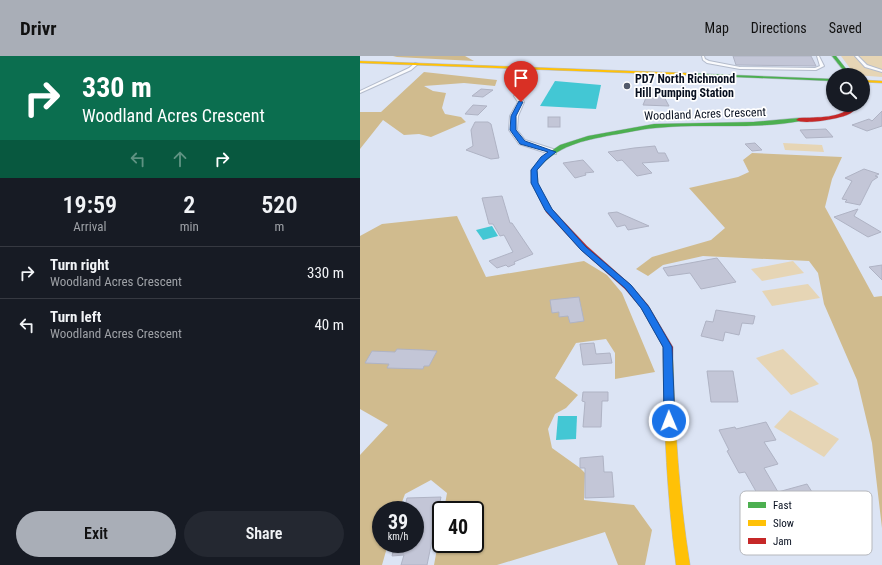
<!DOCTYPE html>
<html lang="en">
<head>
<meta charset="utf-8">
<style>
	:root { --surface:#171b24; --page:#242831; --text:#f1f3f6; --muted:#9ea1a6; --line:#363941; --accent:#a9aeb7 }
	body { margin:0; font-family:"Roboto Condensed",sans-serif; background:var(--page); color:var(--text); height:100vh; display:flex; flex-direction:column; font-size:15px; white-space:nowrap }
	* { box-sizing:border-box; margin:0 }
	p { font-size:13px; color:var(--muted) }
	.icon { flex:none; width:22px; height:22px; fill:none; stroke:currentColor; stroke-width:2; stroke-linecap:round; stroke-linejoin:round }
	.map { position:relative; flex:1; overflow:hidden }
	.drawer { display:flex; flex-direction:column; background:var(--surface); width:360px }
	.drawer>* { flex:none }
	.hud { background:#0b6e4f; color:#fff; overflow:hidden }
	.buttons { position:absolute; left:466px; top:12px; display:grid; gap:8px }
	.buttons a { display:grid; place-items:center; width:44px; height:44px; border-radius:50%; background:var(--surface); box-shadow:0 1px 3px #0004; font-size:20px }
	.speed { position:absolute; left:12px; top:445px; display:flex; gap:8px; font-size:20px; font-weight:700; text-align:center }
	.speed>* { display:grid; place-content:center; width:52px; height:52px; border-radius:50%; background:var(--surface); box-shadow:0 1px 3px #0004; line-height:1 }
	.speed small { font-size:10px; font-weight:400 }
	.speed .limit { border:2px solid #111; border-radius:6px; background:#fff; color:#111 }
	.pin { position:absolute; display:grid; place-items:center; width:34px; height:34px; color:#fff; margin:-41px -17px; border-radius:50% 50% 50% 0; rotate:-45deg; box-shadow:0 0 4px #0007 }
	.pin .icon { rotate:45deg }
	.me { position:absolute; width:44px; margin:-22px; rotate:359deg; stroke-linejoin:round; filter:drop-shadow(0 0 3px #0008) }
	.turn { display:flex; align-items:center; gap:14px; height:84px; padding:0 16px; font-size:18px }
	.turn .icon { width:52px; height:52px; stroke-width:2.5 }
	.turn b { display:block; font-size:28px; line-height:34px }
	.lanes { display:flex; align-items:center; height:38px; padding:0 16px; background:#0003; justify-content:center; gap:20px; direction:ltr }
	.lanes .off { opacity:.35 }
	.eta { display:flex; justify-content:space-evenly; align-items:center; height:68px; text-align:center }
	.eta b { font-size:24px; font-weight:600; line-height:28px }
	.cta { display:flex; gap:8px; margin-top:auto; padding:8px 16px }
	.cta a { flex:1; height:46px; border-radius:24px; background:var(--accent); color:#111; font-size:16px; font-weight:600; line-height:46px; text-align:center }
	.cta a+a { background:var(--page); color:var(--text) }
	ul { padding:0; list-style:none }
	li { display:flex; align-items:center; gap:12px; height:52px; padding:0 16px; border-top:1px solid var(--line) }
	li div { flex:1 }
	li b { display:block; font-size:15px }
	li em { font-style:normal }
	header { display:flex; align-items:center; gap:24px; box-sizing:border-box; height:56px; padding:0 20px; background:var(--accent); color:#111 }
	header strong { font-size:19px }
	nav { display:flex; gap:22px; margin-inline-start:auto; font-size:14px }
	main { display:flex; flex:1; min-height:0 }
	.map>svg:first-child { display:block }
</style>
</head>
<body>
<header>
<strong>Drivr</strong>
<nav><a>Map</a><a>Directions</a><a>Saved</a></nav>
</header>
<main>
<section class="drawer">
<div class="hud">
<div class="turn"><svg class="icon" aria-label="right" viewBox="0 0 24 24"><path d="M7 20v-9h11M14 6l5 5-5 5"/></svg><div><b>330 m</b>Woodland Acres Crescent</div></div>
<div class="lanes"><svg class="icon off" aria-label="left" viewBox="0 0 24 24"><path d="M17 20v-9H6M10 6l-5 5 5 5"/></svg><svg class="icon off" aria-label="ahead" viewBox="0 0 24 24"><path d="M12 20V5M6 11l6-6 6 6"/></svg><svg class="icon" aria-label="right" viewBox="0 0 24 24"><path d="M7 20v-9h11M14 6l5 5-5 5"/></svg></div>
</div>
<div class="eta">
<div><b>19:59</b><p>Arrival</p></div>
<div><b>2</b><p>min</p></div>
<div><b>520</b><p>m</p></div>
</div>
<ul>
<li><svg class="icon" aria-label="right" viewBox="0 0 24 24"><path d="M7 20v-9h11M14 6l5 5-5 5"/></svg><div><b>Turn right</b><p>Woodland Acres Crescent</p></div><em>330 m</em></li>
<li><svg class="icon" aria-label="left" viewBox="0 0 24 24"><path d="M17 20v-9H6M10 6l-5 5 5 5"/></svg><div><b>Turn left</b><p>Woodland Acres Crescent</p></div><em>40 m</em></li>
</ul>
<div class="cta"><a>Exit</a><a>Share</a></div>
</section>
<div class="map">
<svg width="522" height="509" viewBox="0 0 522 509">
	<rect width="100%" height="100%" fill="#dce4f4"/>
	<!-- green -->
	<g fill="#e6d5b5">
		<path d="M481,0H522V21L495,19Z"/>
		<path d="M423,87L462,89L464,96L425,94Z"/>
		<path d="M433,205L444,217L402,225L391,213Z"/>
		<path d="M448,228L460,242L412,250L402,235Z"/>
		<path d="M423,293L459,328L431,339L396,302Z"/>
		<path d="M430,354L479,383L464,401L414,371Z"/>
	</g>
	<!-- forest -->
	<g fill="#d0bb8e">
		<path d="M33,0H105L114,5L37,1Z"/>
		<path d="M64,16L137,24L135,30L104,27L64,30L73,35L86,37L82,52L85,58L101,61L106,66L71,81L59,78L44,79L23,64L0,93V56H21Z"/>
		<path d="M392,97L482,101L472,123L465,151L514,241L522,240V472L512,387L497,324L464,248L458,217L449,205L343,200L303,209L288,220L276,213L292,201L351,184L365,172L329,132L378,121L389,116L383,104Z"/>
		<path d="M97,160L126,221L224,205L247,219L262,237L295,316L255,323V297L246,283L216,287L195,322L218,339L206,352L195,358L188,373L192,392L220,412L225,417L224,444L274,449L292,474L285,509H258L245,476L137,509H74L81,471V488H115V454H84L87,437L71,424L45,438L39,454H21V488H28L22,509H0V399L28,369L0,353V180L22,168Z"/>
	</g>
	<!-- water -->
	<g fill="#43c7d4">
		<path d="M195,25L241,29L236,53L180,50Z"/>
		<path d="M132,170L138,180L123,184L116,174Z"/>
		<path d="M198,360H217L216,383L196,384Z"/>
	</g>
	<!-- building -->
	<g fill="#c3c6d7" stroke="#afb3c4">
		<path d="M373,0H451L456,10L376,9Z"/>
		<path d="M290,32L302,37L309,50L283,49Z"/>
		<path d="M121,33L133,34L123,41L112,40Z"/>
		<path d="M113,49L127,50L118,59L105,58Z"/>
		<path d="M522,55V70L507,75L492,69L509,63L512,65Z"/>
		<rect x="188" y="61" width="12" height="10"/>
		<path d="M115,66H128L131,68L139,102L131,103L106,94L113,90L111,74Z"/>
		<path d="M466,73L473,81L446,82L440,74Z"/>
		<path d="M395,87L402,94L392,95L385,88Z"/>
		<path d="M295,90L298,97H305L309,105L282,107L292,117L277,120L262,104L257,105L248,96L274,92Z"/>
		<path d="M223,104L234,116L225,117L226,119L215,122L203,107Z"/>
		<path d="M504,113L519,118L515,120L518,121L512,125L500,149L485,146L487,144L482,143L492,125L485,122Z"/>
		<path d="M142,140L150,167H152L173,198L154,206L155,208L148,211L146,209L137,212L129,205L153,196L144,179L140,180L133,168H129L122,142Z"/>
		<path d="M498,153L494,160L521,176L508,181L474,161Z"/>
		<path d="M257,156L289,170L268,174L265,169L257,171L248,157Z"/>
		<path d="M357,202L376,226L341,233L330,217L308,220L303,212Z"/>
		<path d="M522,209V224L509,211Z"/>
		<path d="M219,241L224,265L210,267L208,260L199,261V256L192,257L190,244Z"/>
		<path d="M356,254L395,260L393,268L382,267L379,279L365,276L363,285L341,280L346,265L353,266Z"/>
		<path d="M234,287L236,298L250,297L252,307L223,309L220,288Z"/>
		<path d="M37,293L63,294L77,295L69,310H64L63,313L27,312L29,308L5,307L12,295L35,296Z"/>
		<path d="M347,315H373L378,346H351Z"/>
		<path d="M223,336H248V345H242L241,371H223L225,346L222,345Z"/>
		<path d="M406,366L416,384L404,386L418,408L404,412L418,436L447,428L462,452L466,451L484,480L429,495L423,485L412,488L404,472L415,469L385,416L379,417L367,395L369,394L359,374L375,371L376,373Z"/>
		<path d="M243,400L244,416H252L254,441L225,442V412H220V402Z"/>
		<path d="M81,441L67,509H41L44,499L32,500L35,488H55V454H44L47,442Z"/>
	</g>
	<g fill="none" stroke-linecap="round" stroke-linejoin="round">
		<defs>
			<g id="lane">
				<path d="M342,0H344L345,3L349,5L380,11L455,12L460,10L457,0H459L464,10L456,14L380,13L347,7L343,4Z"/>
				<path d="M495,0H498L507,9L522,14V16L505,11Z"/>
				<path d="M55,7L58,8L51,14L0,37V35L49,12Z"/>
			</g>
			<path id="street" d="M157,38L159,39L164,46L158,60L157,74L165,84L196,94V98H190L159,88L149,74L150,60L158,46L154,40Z"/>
			<g id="fast">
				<path d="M472,0H476L491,19H487Z"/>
				<path d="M324,17L473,23V25L326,19H324Z"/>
				<path d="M439,62L441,63V65C393,74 343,67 295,72C281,73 266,77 252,79C222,85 198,89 177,114L178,128L175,130L172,128L171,114L182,101L200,89L228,80L294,68L393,66Z"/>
			</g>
			<g id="slow">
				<path d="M0,5L326,17L328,18L326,19L0,7Z"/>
				<path d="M503,24L522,25V27L503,26Z"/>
				<path d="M308,300L311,301L313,303C315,372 319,441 330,509H316C307,441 304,372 303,303L305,301Z"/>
			</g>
			<g id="jam">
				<path d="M494,49H500C496,53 492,57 487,59C477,63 444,69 436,64L439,62C458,61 480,63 494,49Z"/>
				<path d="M175,126L178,128L192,153L227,190L271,229L288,249L313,291V303L311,305H305L303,303V291L281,252L265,233L221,194L186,156L172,128Z"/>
			</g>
		</defs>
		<!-- lane casing -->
		<use href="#lane" stroke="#b4bccc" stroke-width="2"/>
		<!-- street casing -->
		<use href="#street" stroke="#b4bccc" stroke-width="2"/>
		<!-- fast casing -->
		<use href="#fast" stroke="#b4bccc" stroke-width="1"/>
		<!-- slow casing -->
		<use href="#slow" stroke="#b4bccc" stroke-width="1"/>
		<!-- jam casing -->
		<use href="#jam" stroke="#b4bccc" stroke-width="1"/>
		<!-- lane -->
		<use href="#lane" fill="#fafbfd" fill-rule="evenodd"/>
		<!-- street -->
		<use href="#street" fill="#fafbfd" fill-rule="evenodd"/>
		<!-- fast -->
		<use href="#fast" fill="#4caf50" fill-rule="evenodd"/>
		<!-- slow -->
		<use href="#slow" fill="#ffc107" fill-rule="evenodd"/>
		<!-- jam -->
		<use href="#jam" fill="#c62828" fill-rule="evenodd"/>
	</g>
	<!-- route -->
	<path fill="#1a73e8" stroke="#114b97" d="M159,45L163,46L156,60V74L165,85L196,96L186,104L177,114L178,127L192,153L226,191L271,229L289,251L312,291L315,365L313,368L309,369L305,368L304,365L303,291L281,252L265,232L221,194L185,154L171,127V114L181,101L188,96L160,88L150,74L151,60Z"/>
	<!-- markers -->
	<circle fill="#525a6a" stroke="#fff" stroke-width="1.5" cx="267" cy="30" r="4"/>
	<g text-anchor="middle" stroke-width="3.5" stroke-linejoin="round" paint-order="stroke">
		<!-- far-poi labels -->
		<g font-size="12" font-weight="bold" fill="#070f1f" stroke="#fff" text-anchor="start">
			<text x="275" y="27">PD7 North Richmond<tspan x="275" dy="14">Hill Pumping Station</tspan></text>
		</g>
		<!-- far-street labels -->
		<g font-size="12" fill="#070f1f" stroke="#fff">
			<text transform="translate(345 58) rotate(-2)" y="4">Woodland Acres Crescent</text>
		</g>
	</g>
	<!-- legend -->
	<rect x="380" y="435" width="132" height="64" rx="6" fill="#fff" stroke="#b5b7bc" stroke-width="1"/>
	<rect x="388" y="446" width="18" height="6" fill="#4caf50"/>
	<rect x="388" y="464" width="18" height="6" fill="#ffc107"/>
	<rect x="388" y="482" width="18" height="6" fill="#c62828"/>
	<g font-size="11" fill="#070f1f">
		<text x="413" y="453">Fast</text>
		<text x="413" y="471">Slow</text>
		<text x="413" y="489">Jam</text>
	</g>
</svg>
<div class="buttons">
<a><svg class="icon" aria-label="search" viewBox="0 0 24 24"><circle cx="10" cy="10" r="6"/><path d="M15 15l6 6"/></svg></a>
</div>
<div class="speed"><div>39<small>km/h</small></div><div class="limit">40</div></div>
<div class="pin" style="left:161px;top:46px;background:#d93025"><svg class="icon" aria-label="arrive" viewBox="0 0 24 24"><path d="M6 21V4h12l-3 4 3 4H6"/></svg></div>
<svg class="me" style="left:309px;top:365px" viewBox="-20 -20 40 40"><circle r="17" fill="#1a73e8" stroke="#fff" stroke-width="3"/><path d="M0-11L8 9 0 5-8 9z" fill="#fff"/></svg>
</div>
</main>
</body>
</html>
